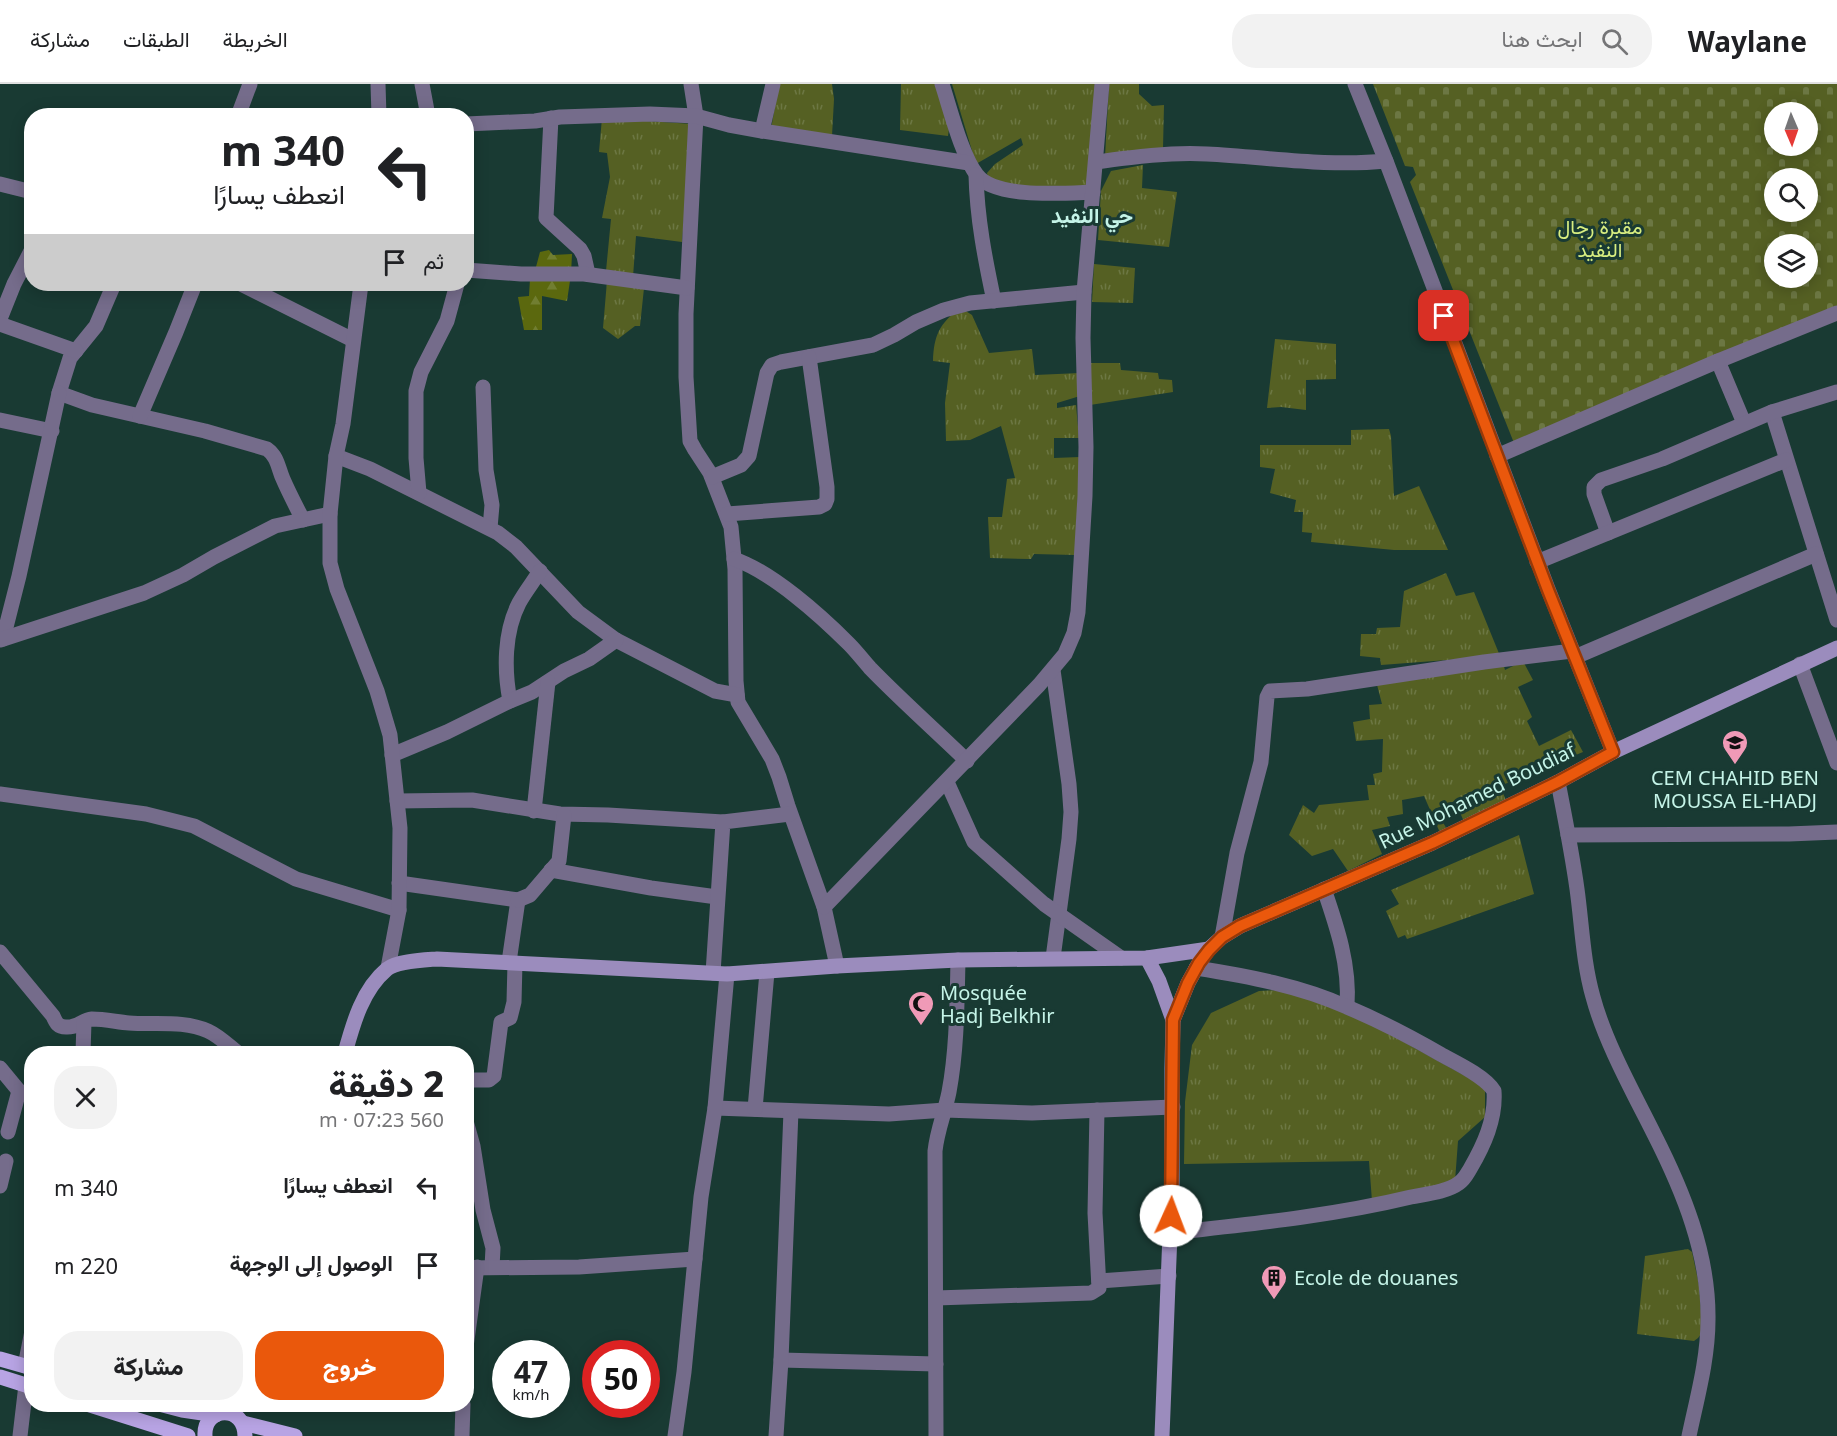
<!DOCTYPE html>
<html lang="ar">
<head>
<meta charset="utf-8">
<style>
	:root { --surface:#fff; --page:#f2f2f2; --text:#202124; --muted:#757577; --line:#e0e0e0; --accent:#ea580c }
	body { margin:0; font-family:"Noto Sans",Vazirmatn,sans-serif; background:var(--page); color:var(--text); direction:rtl; height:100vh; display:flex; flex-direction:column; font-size:22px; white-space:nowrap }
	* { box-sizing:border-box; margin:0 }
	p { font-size:20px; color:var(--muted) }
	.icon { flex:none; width:33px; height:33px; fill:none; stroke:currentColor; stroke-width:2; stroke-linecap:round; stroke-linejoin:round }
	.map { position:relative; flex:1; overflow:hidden; direction:ltr }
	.drawer { position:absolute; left:24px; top:962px; width:450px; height:366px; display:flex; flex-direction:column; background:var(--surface); border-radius:24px; box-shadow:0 3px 15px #0003; direction:rtl }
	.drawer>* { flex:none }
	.banner { position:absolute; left:24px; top:24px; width:450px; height:183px; border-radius:24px; box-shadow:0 3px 15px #0003; direction:rtl; background:#fff; color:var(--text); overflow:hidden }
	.needle { width:39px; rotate:178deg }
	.fabs { position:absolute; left:1764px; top:18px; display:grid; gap:12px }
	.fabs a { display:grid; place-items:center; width:54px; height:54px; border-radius:50%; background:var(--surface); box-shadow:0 3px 15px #0003; font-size:30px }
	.speed { position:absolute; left:492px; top:1256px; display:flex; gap:12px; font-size:30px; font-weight:700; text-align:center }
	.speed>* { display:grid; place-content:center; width:78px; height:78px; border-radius:50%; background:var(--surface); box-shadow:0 3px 15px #0003; line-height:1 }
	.speed small { font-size:15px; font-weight:400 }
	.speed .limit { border:9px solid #d22; background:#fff; color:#111 }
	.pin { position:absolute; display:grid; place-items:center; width:51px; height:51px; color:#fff; margin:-26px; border-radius:12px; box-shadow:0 3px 9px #0006 }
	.me { position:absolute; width:66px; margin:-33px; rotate:2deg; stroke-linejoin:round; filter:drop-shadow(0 0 4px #0008) }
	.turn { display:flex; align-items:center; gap:21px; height:126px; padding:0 30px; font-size:27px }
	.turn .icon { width:78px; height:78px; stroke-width:2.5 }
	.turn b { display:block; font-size:42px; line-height:51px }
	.then { display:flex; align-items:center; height:57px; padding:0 30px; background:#0003; gap:12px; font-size:22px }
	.round { display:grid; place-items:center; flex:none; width:63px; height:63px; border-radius:24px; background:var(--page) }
	.headline { display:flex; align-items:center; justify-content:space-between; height:102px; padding:0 30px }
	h1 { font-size:36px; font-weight:800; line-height:45px }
	.button { display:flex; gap:12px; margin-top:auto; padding:12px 30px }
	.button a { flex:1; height:69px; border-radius:24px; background:var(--accent); color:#fff; font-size:24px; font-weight:800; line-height:69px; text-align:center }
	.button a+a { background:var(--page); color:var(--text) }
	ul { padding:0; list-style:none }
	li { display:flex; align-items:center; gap:18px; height:78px; padding:0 30px }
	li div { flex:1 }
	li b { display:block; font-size:22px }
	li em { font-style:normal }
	header { display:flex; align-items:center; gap:36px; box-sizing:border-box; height:84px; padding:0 30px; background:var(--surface); border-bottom:2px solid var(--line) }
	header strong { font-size:28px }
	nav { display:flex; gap:33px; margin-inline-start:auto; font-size:21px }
	.search { width:420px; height:54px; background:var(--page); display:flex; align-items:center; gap:15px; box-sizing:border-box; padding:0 21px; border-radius:24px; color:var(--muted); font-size:22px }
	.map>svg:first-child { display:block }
</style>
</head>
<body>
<header>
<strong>Waylane</strong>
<div class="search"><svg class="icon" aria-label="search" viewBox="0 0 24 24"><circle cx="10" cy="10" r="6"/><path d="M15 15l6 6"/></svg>ابحث هنا</div>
<nav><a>الخريطة</a><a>الطبقات</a><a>مشاركة</a></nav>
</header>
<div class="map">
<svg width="1837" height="1352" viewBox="0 0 1837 1352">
	<defs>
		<pattern id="forest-firs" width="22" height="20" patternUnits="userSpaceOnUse" patternTransform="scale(1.5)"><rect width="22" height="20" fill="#5b680e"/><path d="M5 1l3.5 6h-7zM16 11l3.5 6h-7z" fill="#717e31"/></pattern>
		<pattern id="cemetery-stones" width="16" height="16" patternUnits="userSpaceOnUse" patternTransform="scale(1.5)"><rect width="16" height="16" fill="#556023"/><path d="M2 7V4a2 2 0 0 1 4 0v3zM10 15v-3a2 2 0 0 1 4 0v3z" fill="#6c7743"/></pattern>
		<pattern id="park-tufts" width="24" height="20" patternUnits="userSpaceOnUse" patternTransform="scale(1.5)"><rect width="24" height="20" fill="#556023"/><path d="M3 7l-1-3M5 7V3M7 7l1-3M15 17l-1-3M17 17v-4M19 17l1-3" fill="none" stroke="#6c7743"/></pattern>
	</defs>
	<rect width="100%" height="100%" fill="#193a33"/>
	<!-- forest -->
	<path fill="url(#forest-firs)" d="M549,166L553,171L572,170L571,190L567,217L542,212V246H524L518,213L529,212L530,195L536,183L540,168Z"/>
	<!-- cemetery -->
	<path fill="url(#cemetery-stones)" fill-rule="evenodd" d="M1373,0H1837V222L1514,359L1410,98L1416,91L1413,83L1405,82ZM1774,28H1808V62H1774ZM1774,94H1808V128H1774ZM1774,160H1808V194H1774Z"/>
	<!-- park -->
	<g fill="url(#park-tufts)">
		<path d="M779,0H832L834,15L832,52L771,45Z"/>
		<path d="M901,0H936L950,37L948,52L900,46Z"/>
		<path d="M952,0H1096L1088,102L1073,114L989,97L987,89L995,80L1023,61L1021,54L976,80Z"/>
		<path d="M1109,0H1139V10L1152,22L1164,21L1163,64L1105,73Z"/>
		<path d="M602,34L692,40L682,158L636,152L633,193L606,187L611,135L602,134L610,93L607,69L599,68Z"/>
		<path d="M1143,81L1142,104L1177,108L1169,163L1098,156L1101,107L1111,87Z"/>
		<path d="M1094,180L1135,184L1133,219L1092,218Z"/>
		<path d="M607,197L644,204L640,242H635L618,255L603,244Z"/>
		<path d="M961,224L972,231L989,269L1032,265L1035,291L1080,289V312L1057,319V324L1076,321L1079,354H1054V374L1080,373L1075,471L1034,470L1031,475L990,474L988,433H1002L1007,395L1015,394L1001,342L970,356L946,357L945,319L950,279L933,277C934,252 939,239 961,224Z"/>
		<path d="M1275,255L1336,260V295L1306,296V326L1281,323L1267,324Z"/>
		<path d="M1089,279H1120L1121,286L1158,289L1159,295L1172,296L1173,308L1090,321Z"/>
		<path d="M1389,345L1391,352L1394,412L1419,402L1448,466H1394L1311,458L1312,449L1302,448L1303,428H1294L1296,416L1270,409L1275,385L1260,383V361H1351V346Z"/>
		<path d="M1446,489L1456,512L1474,508L1500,572L1381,581L1380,574L1360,572L1361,550H1376L1377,544L1400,543L1404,507Z"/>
		<path d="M1523,577L1533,596L1518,603L1532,633L1527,637L1539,662L1571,646L1583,668L1500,702L1508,721L1465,740L1455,717L1435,725L1448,747L1441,751L1424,712L1402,716L1403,730L1387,733L1390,742L1372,746L1382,770L1348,787L1333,765L1312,772L1289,751L1303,721L1314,729L1319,721L1369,716L1367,701H1375L1373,690L1382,688L1383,655L1356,657L1353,638L1370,635L1369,621L1382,620L1376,597L1503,579L1505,586Z"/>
		<path d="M1519,751L1534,810L1407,855L1405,851L1398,854L1386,827L1399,820L1391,806Z"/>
		<path d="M1279,906L1339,922L1485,1003V1033L1458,1057L1455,1097L1372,1117L1369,1077L1184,1080L1185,1018L1192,961L1211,929L1259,907Z"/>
		<path d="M1688,1165L1692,1168L1699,1201L1701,1228V1250L1698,1254L1694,1257L1637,1250L1645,1172Z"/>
	</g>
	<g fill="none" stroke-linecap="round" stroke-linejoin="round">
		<!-- minor -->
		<g stroke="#756c8b" stroke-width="15">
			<path d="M422,0L428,32"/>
			<path d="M691,0L696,32L686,230V293L690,357L695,366L710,389L731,443L735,485L736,597L738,618L772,675L779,693L788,722L824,823L837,882"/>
			<path d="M942,0C950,24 962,73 977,91C995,115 1065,109 1093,108"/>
			<path d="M238,32L250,0"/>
			<path d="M551,34L546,134L580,165L584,172L588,190"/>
			<path d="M466,40L535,37L560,33L650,30L696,32L729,41L762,47L969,79"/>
			<path d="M762,47L773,0"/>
			<path d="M1096,78C1133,73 1170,68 1207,70C1267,73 1326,83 1386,77"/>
			<path d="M976,91C977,134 985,175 994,217"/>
			<path d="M0,100L32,108"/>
			<path d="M466,186L521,190H584L687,204"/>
			<path d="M114,200L96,242L70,274L59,309L92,321L205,347L267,365C278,373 278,384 283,395C289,409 296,422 303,436"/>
			<path d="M241,200L353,256"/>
			<path d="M0,235L14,200L32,165"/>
			<path d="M0,240L76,267"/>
			<path d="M1718,277L1744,339"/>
			<path d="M483,303L486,386L492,421L490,444"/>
			<path d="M1772,328L1837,536"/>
			<path d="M140,332L176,248L195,200"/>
			<path d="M0,336L52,347"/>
			<path d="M336,372L370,385L498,449L516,463L578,528L616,556L715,607L737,611"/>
			<path d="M1497,372L1718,277L1837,229"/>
			<path d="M712,393L741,381L749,372L767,289L772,281L781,278L873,261L894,251L916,238L944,226L970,219L1084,208"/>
			<path d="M419,409L416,374V307L421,288L447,237L457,200"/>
			<path d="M727,430L819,423L825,420L827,415V403L809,273"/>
			<path d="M1608,449L1594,410V403L1601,396L1662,375L1772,328L1837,308"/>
			<path d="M734,475C772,488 820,531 849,560C856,567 863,576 870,584C901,616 935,646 967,677"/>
			<path d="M1537,478L1786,376"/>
			<path d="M3,555L19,492L59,309"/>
			<path d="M0,556L144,509L183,491L214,473L275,442L330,430"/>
			<path d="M1575,573L1816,470"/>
			<path d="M1800,580L1837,679"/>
			<path d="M1053,586L1069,700L1071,728L1069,755L1053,874"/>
			<path d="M510,617C504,586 504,548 519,519C525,508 533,498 540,487"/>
			<path d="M392,671L447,648L510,617L532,608L564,587L589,575L616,556"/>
			<path d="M947,698L974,758L1044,820L1121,874"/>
			<path d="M1558,698C1565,734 1572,769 1577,805C1582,841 1583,878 1593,913C1605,958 1633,1008 1654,1050C1683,1107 1709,1170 1708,1236C1708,1275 1697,1314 1689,1352"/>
			<path d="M0,710L146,730L194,742L296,795L399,826"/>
			<path d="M397,717L472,716L560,730L608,731L723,738"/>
			<path d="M534,727L548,598"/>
			<path d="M1568,751L1789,750L1837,748"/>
			<path d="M551,786L651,804L717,813"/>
			<path d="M399,799L518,816L509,878"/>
			<path d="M1324,805C1337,843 1350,881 1347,922"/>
			<path d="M518,816L530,811L559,777L564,731"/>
			<path d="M824,823L1039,601L1065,570L1074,549L1078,528L1085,412L1086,363L1083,254L1084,208L1102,0"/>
			<path d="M1222,853L1237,769L1261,678L1267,613L1270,607L1307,605L1484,578L1572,567"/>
			<path d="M0,868L53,932C56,939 58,943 66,943C77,944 82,936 92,935C105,935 117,938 129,939C155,941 184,936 208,947C219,952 228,961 238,969"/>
			<path d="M713,889L723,738L790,730"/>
			<path d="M83,969L84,938"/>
			<path d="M0,984L19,1007L32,1013"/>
			<path d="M466,996H489L494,992L501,938L510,934L514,918L515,879"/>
			<path d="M715,1024L889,1030L945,1026L1032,1029L1173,1023"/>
			<path d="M755,1025L767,888"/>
			<path d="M466,1037L473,1062L483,1126L493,1164L492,1183"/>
			<path d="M8,1048L19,1007"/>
			<path d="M0,1102L6,1077"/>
			<path d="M1170,1149C1251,1140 1332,1132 1411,1113C1426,1110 1447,1108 1459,1099C1464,1096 1467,1090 1470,1085C1484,1061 1496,1035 1494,1007C1486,993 1457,979 1442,971C1411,953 1380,937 1347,923C1301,902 1247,892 1196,884"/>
			<path d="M466,1184L579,1183L695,1175"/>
			<path d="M1099,1197L1169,1192"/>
			<path d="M936,1214L1091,1209L1099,1204L1095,1129L1097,1026"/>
			<path d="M466,1263L477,1183"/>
			<path d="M781,1276L936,1280"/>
			<path d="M25,1282L32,1247"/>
			<path d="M20,1352L26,1301"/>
			<path d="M462,1352L463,1320"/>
			<path d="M675,1352L684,1288L701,1113L715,1024L727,890"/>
			<path d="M776,1352L781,1276L791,1027"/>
			<path d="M936,1352L935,1067C937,1047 945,1028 949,1008C957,965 957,920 958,876"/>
		</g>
		<!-- tertiary -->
		<g stroke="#756c8b" stroke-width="15">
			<path d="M378,0L379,32"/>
			<path d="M1355,0L1386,77L1548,505L1613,668"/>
			<path d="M361,200L343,340L336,372L330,430V479L337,505L377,607L390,651L400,744L399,826L388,884"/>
		</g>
		<!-- secondary -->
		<g stroke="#9b8cbd" stroke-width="15">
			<path d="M1147,874L1159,897L1173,936"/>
			<path d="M345,969C353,940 362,906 387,885C397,877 424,876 437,875L727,890L837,882L958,876L1147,874L1209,865"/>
			<path d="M1162,1352L1172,1099V984L1173,936L1188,899L1199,879L1209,865L1222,853L1240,842L1432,759L1558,698L1613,668L1837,564"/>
		</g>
		<!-- primary -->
		<g stroke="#b8a4e4" stroke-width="15">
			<path d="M0,1275L32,1284"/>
			<path d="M0,1293L32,1303"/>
			<path d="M87,1320L188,1352"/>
			<path d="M159,1320L182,1326L216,1331"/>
			<path d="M243,1339L295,1352"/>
			<path d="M205,1352C203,1322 245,1320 245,1352"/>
		</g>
	</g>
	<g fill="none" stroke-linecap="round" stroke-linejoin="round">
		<defs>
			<path id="route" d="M1171,1132L1173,936L1188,899L1199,879L1209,866L1222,853L1240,842L1432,759L1558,698L1613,668L1548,506L1444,232"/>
		</defs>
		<!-- route casing -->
		<use href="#route" stroke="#983908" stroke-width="15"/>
		<!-- route -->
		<use href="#route" stroke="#ea580c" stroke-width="10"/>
	</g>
	<!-- icons -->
	<defs>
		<symbol id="school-pin" viewBox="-11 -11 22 30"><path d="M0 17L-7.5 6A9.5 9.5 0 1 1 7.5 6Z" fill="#f09ab7" stroke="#193a33"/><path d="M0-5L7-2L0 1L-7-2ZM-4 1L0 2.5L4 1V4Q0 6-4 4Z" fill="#111"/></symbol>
		<symbol id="mosque-pin" viewBox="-11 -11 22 30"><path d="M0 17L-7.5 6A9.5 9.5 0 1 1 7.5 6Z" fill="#f09ab7" stroke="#193a33"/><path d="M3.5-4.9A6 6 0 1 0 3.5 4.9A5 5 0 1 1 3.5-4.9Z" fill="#111"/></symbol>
		<symbol id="building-pin" viewBox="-11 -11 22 30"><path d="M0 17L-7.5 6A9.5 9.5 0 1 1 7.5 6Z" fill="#f09ab7" stroke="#193a33"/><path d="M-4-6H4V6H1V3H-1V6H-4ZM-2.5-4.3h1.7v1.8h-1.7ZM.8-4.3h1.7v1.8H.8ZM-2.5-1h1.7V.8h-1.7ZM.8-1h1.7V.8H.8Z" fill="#111"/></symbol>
	</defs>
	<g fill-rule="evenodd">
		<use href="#school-pin" x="1720" y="644" width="30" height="40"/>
		<use href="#mosque-pin" x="906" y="905" width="30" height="40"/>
		<use href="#building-pin" x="1259" y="1179" width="30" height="40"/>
	</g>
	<g text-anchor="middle" stroke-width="6" stroke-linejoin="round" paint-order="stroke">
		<!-- park labels -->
		<g font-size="20" fill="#d8ee80" stroke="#193a33">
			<text x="1600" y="150">مقبرة رجال<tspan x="1600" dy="23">النفيد</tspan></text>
		</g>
		<!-- poi labels -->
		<g font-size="20" fill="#c5f4e8" stroke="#193a33" text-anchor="start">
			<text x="1735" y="701" text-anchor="middle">CEM CHAHID BEN<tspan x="1735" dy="23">MOUSSA EL-HADJ</tspan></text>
			<text x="940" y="916">Mosquée<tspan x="940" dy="23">Hadj Belkhir</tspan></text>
			<text x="1294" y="1201">Ecole de douanes</text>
		</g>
		<!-- street labels -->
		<g font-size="20" fill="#c5f4e8" stroke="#193a33">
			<text transform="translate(1477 712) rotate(-26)" y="7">Rue Mohamed Boudiaf</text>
		</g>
		<!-- neighbourhood labels -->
		<g font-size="21" font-weight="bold" fill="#c5f4e8" stroke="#193a33">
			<text x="1092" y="139">حي النفيد</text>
		</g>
	</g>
</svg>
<div class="fabs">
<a><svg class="needle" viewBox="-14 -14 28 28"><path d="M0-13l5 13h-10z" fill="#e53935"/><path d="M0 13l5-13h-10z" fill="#757577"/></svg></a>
<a><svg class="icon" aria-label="search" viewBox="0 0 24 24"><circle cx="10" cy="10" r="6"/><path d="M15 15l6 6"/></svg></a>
<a><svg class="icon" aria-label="layers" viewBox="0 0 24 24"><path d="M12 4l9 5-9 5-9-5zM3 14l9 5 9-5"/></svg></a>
</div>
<div class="speed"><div>47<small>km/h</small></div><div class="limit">50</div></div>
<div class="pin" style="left:1444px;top:232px;background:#d93025"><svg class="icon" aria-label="arrive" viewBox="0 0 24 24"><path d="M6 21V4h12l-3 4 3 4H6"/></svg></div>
<svg class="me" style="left:1171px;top:1132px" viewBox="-20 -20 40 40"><circle r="19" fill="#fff"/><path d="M0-13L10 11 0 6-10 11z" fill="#ea580c"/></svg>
<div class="banner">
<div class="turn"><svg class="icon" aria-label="left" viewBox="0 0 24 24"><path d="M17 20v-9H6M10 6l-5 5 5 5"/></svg><div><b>340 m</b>انعطف يسارًا</div></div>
<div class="then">ثم<svg class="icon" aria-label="arrive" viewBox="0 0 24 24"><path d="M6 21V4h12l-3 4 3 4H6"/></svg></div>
</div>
<section class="drawer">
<div class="headline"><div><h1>2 دقيقة</h1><p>560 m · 07:23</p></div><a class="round"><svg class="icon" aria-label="close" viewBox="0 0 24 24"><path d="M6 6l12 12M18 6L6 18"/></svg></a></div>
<ul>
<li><svg class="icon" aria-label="left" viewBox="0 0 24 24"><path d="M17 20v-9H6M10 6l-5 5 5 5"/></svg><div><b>انعطف يسارًا</b></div><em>340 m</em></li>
<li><svg class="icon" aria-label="arrive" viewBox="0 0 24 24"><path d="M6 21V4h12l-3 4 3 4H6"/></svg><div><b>الوصول إلى الوجهة</b></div><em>220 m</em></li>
</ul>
<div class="button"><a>خروج</a><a>مشاركة</a></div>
</section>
</div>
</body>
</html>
